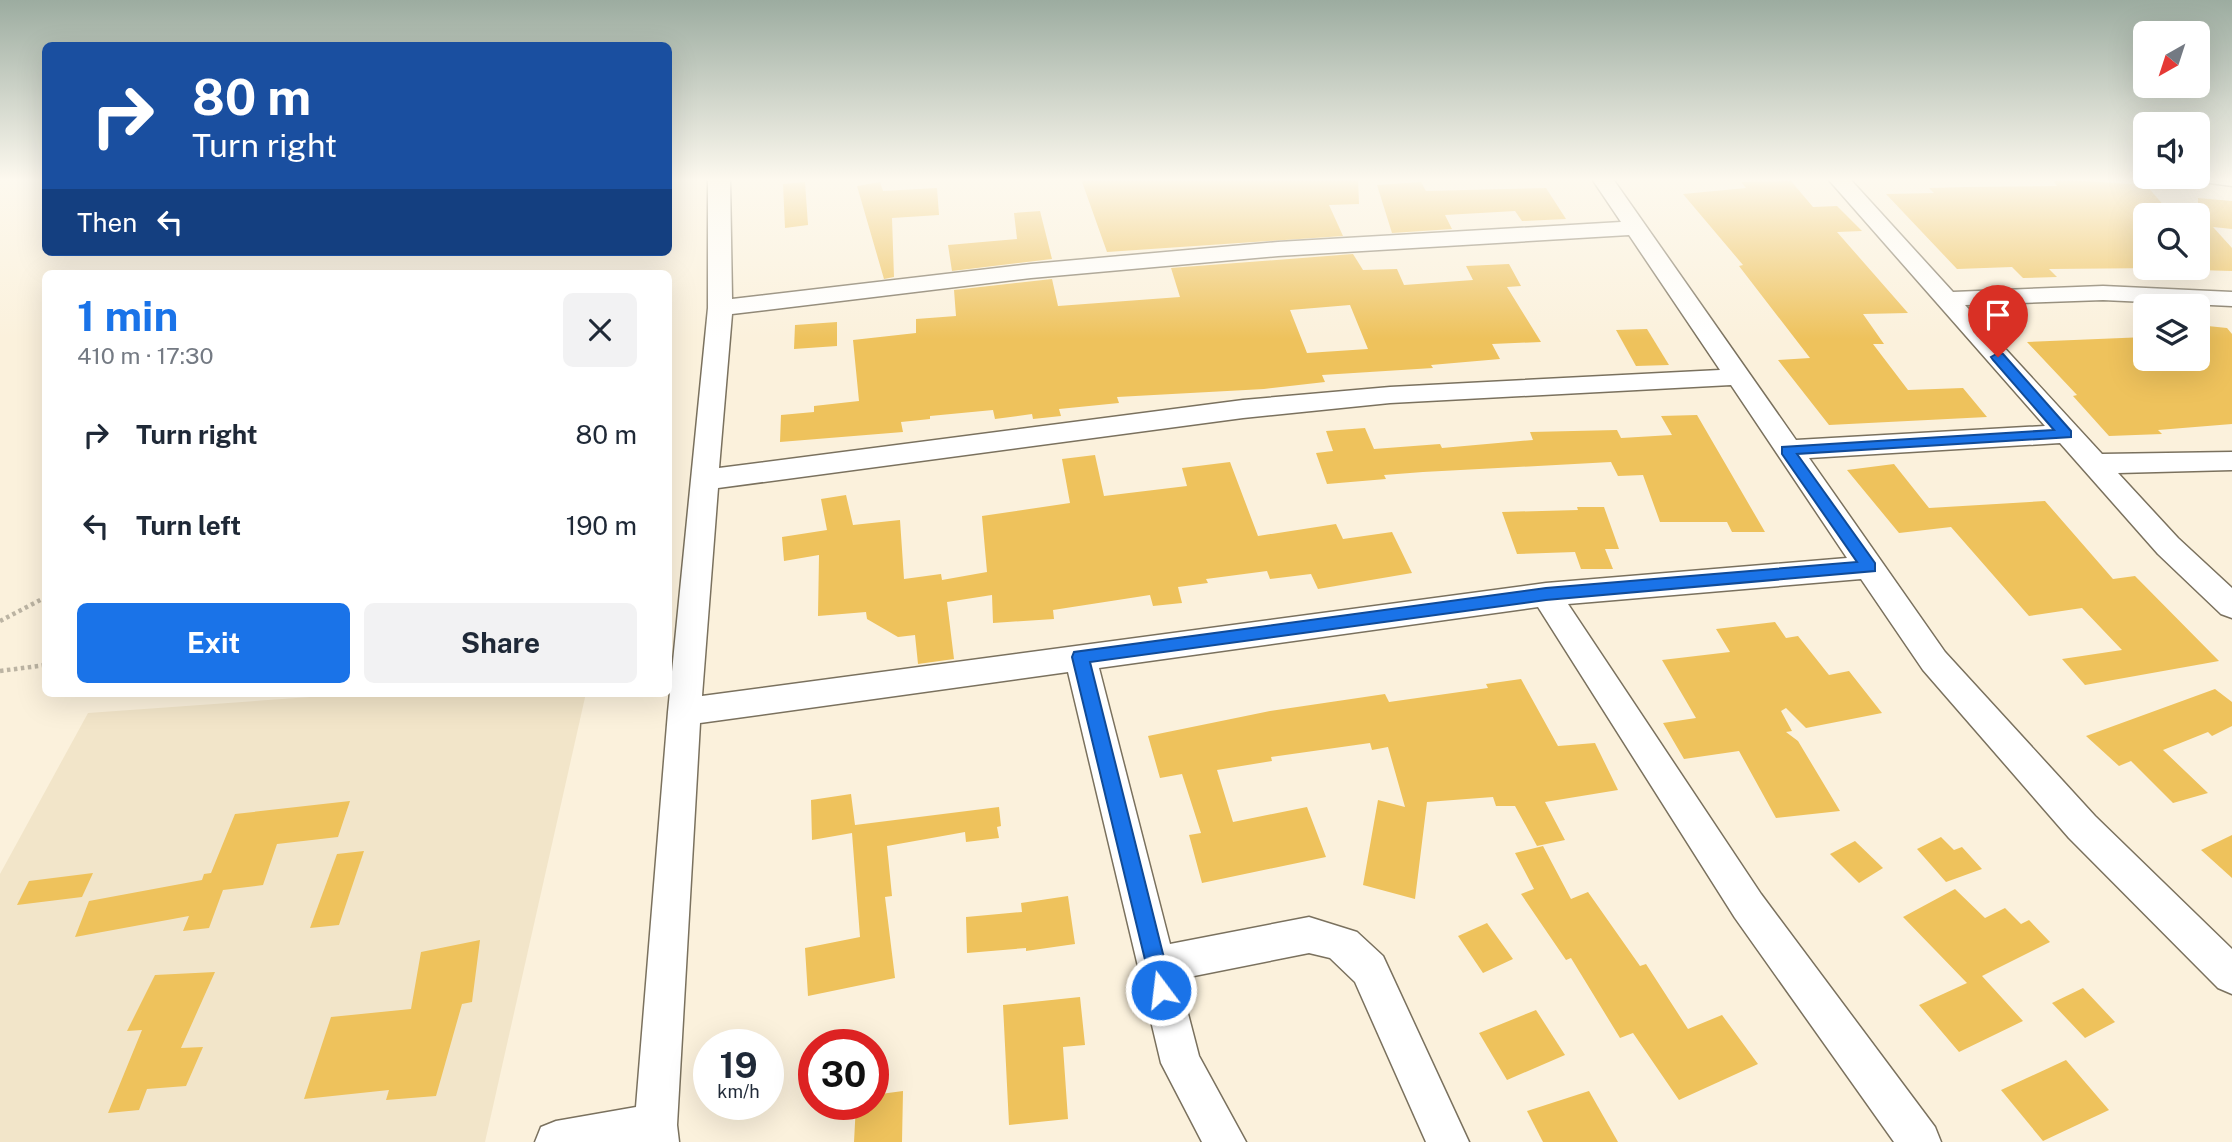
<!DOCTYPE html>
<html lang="en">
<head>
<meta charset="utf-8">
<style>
	:root { --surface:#fff; --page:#f2f2f3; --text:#1f2937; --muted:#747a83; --accent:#1a73e8 }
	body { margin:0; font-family:"Public Sans",sans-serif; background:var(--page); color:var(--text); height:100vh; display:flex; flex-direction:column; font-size:26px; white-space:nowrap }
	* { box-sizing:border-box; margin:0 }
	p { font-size:23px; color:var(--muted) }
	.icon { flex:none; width:38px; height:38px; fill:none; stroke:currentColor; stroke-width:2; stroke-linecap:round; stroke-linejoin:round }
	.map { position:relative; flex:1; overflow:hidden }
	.panel { position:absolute; left:42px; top:270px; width:630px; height:427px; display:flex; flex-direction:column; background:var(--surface); border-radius:10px; box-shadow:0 7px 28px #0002 }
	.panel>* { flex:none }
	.hud { position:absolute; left:42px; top:42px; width:630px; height:214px; border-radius:10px; box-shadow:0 7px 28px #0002; background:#1a4fa0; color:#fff; overflow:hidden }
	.needle { width:46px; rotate:219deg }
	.controls { position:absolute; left:2133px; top:21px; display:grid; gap:14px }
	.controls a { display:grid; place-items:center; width:77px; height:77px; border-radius:10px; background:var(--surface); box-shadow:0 7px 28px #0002; font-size:35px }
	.speed { position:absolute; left:693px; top:1029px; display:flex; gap:14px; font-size:35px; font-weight:700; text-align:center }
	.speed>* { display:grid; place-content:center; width:91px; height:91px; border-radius:50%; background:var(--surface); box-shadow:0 7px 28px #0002; line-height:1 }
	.speed small { font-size:18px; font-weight:400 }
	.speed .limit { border:10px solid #d22; background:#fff; color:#111 }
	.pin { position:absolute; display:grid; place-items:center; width:60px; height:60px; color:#fff; margin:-72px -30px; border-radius:50% 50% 50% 0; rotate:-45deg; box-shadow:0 0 7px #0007 }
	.pin .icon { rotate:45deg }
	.me { position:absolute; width:77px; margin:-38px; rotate:345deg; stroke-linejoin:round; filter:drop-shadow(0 0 5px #0008) }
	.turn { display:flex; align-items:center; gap:24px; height:147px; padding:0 35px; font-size:32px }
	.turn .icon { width:91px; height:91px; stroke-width:2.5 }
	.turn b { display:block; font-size:49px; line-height:60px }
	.then { display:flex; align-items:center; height:66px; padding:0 35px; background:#0003; gap:14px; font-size:26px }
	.round { display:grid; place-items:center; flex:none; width:74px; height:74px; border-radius:10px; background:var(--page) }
	.headline { display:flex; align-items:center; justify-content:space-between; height:119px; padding:0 35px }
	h1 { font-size:42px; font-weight:700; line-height:52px; color:var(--accent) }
	.primary-button { display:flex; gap:14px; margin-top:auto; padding:14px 35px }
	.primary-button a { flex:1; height:80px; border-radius:10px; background:var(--accent); color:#fff; font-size:28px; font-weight:700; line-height:80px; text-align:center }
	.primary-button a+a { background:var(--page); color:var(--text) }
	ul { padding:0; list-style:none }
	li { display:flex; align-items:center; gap:21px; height:91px; padding:0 35px }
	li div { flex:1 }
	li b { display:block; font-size:26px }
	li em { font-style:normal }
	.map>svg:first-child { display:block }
</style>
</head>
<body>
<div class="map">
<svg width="2232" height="1142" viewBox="0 0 2232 1142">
	<rect width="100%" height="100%" fill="#fbf1dc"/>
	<!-- built -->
	<path fill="#f2e5c9" d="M366,693H586L485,1142H0V874L88,713Z"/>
	<!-- building -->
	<g fill="#eec25c" fill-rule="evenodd">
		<path d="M1081,179H1358L1359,204L1329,205L1343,236L1107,252Z"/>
		<path d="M2052,179L2146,185L2172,215H2146V268H2159L2049,269L2057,277L2023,278L2012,267L1957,269L1886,194L1934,193L1929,188L1966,187L2057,186Z"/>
		<path d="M1791,181L1813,207L1837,206L1862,231L1837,232L1908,313L1863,314L1884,344H1873L1908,390L1963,388L1987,417L1829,425L1778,360L1810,358L1739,266L1743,265L1683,194L1746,188L1741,182Z"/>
		<path d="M805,182L808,225L785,228L783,184Z"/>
		<path d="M880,182L883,191L937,188L939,215L892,218L894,277L884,279L857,186Z"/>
		<path d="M1421,182L1426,191L1546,188L1566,219L1522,221L1515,211L1445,215L1452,229L1392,233L1377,185Z"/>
		<path d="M2198,198L2232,201V229L2213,227L2232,248V271L2198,270Z"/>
		<path d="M1040,211L1052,259L952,271L948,245L1017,239L1014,213Z"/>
		<path d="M1353,254L1363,270L1397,269L1404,285L1473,280L1466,266L1509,264L1521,286L1507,287L1541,342L1492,344L1500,359L1431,365L1433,368L1322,375L1325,382L1264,389L1117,397L1119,403L1059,409L1061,416L1033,419L1032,414L995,419L993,410L930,416V419L901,422L903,432L780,442L781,415L814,412V406L859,401L853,340L916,333V319L956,316L954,290L1052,279L1058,306L1180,297L1171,268ZM1350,305L1368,349L1307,353L1290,310Z"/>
		<path d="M837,322V346L794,349L795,325Z"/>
		<path d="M2198,325L2227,328L2232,334V424L2158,430L2162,434L2109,436L2073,396L2077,395L2027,342L2146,337V359H2198Z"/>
		<path d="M1647,329L1669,365L1636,366L1616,330Z"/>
		<path d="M1697,415L1765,532H1732L1727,522H1660L1643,475L1618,476L1611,462L1423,472L1384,475L1386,479L1327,484L1316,453L1333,451L1326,431L1365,428L1374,449L1440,444L1442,448L1533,440L1530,432L1617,430L1621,438L1672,435L1661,416Z"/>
		<path d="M1095,455L1104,496L1187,486L1182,468L1230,462L1258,536L1336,524L1343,539L1392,532L1412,573L1318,589L1311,574L1270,579L1267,571L1206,579L1208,583L1178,587L1182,603L1153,606L1150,595L1053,610L1054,619L993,623L992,595L947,602L954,659L918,664L915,635L898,637L867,619L866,612L818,616L819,555L784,561L782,537L827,530L821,499L846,495L853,525L900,520L904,579L941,574L942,580L987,572L982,516L1070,503L1062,459Z"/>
		<path d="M1894,464L1929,508L2045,501L2113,579L2135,576L2219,661L2085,685L2062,659L2122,650L2082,608L2029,616L1951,527L1899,533L1847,470Z"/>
		<path d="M1577,507H1604L1619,549H1605L1613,569H1581L1575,552L1517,554L1502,512L1578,510Z"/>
		<path d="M1775,622L1786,638L1798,636L1829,675L1849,671L1882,713L1806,728L1786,708L1781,711L1792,731L1786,732L1798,741L1840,811L1776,818L1739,751L1684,759L1663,723L1696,718L1662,660L1730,652L1716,629Z"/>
		<path d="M1521,679L1558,746L1595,743L1618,790L1545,802L1565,840L1537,846L1515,806H1496L1493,797L1427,802L1415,899L1363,885L1378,800L1405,807L1388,747L1372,750L1370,743L1271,757L1272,761L1217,770L1233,822L1307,807L1326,857L1202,883L1189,835L1201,833L1182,774L1160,778L1148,736L1270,711L1385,694L1389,702L1488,688L1486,684Z"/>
		<path d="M2215,689L2232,702V726L2212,736L2208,732L2163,750L2208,793L2173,803L2131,761L2119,766L2086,736Z"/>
		<path d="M851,794L855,825L999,807L1001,826L997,827L999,838L966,842L965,832L887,846L892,896L885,897L895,978L808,996L805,948L860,937L852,833L812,840L811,800Z"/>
		<path d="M350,801L338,837L277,844L263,885L223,890L209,928L183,931L189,916L75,937L89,901L202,880L204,874L211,873L235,814Z"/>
		<path d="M2232,835V878L2201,850Z"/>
		<path d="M1941,837L1954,850L1962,847L1982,869L1946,882L1917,849Z"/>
		<path d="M1855,841L1883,868L1859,883L1830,854Z"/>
		<path d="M1543,846L1571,899L1588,892L1640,966L1646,964L1688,1029L1722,1015L1758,1064L1679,1100L1633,1033L1620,1038L1571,958L1566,960L1521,894L1534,889L1515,853Z"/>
		<path d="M364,851L339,925L310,928L337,854Z"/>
		<path d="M93,873L82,897L17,905L29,881Z"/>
		<path d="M1955,889L1985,918L2005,908L2021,924L2029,920L2050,942L1982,976L2023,1021L1959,1052L1919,1005L1967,983L1903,917Z"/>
		<path d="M1068,896L1075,944L1026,951V948L967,953L966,917L1022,912L1021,903Z"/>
		<path d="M1487,923L1513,959L1483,973L1458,936Z"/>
		<path d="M480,940L472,1002L462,1004L436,1096L386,1100L389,1090L304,1099L331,1017L411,1009L421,952Z"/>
		<path d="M215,972L181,1048L203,1047L186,1086L147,1089L139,1110L108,1113L142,1030L127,1031L155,975Z"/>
		<path d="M2083,988L2115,1022L2085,1038L2052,1003Z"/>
		<path d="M1080,997L1085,1045L1063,1047L1068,1119L1009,1125L1003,1005Z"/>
		<path d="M1536,1010L1565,1055L1507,1080L1479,1033Z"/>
		<path d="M2066,1060L2109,1110L2043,1141L2001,1090Z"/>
		<path d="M903,1091L902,1142H854L856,1104H873V1095Z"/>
		<path d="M1589,1091L1618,1142H1543L1527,1111Z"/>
	</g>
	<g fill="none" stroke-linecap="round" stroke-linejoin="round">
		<defs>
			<g id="minor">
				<path d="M708,179H730L732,299L1031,264L1278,242L1621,222L1592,179H1613L1796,440L2045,426L1828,179H1850L1953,292L2103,286L2232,292V306L2103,300L1965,305L2102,454L2232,452V470L2118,473L2178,538L2232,588V618L2221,614L2158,554L2060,443L1809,458L1945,652L2095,816L2232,949V994L2218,988L2069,838L1923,670L1861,579L1568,604L1761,894L1935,1127L1941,1142H1894L1735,918L1538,607L1099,668L1170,944L1309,917L1357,932L1383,956L1469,1142H1426L1355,982L1330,958L1309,953L1179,979L1199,1056L1246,1142H1202L1161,1063L1068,672L700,723L677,1125L679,1142H535L541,1127L556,1121L636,1107L668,712L708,308ZM1629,235L1720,370L1390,387L1243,400L719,468L732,314L1031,278L1278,256ZM1731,385L1847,558L1546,583L702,696L718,488L1243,418L1390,403Z"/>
				<path d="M2207,179H2232V186L2210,183Z"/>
			</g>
		</defs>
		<!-- minor casing -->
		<use href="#minor" stroke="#7a715e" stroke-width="3"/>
		<!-- path -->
		<g stroke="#bcb4a3" stroke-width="4.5" stroke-dasharray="3.5 3.5" stroke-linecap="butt">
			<path d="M0,621L46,597"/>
			<path d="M0,671L46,665"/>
		</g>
		<!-- minor -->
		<use href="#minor" fill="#fff" fill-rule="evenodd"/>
	</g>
	<!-- sky -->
	<linearGradient id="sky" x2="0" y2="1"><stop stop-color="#9caca0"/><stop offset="0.53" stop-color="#fdf9ef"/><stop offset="1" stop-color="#fdf9ef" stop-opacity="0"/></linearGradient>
	<rect width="2232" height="339" fill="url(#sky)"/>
	<!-- route -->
	<path fill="#1a73e8" stroke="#114b97" stroke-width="2" d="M1998,353L2003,354L2071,431V437L1797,454L1875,563V571L1546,600L1090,662L1172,990L1169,997L1161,1000L1154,997L1072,657L1074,652L1546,588L1857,562L1782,454V447L2054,430L1993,360L1991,357Z"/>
</svg>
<div class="controls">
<a><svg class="needle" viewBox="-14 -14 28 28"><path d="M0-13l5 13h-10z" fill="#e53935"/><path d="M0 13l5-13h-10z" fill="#747a83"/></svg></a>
<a><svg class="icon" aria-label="sound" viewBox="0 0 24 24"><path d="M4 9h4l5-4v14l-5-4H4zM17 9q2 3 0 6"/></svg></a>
<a><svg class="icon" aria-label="search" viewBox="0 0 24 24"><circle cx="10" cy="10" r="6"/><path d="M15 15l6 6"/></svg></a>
<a><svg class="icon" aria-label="layers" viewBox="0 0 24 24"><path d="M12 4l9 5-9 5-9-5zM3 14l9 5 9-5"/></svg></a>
</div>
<div class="speed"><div>19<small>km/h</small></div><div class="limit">30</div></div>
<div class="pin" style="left:1998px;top:357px;background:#d93025"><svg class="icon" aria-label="arrive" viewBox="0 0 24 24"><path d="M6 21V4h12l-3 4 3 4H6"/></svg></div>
<svg class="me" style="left:1161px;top:990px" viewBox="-20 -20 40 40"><circle r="17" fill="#1a73e8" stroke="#fff" stroke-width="3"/><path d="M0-11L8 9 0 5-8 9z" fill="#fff"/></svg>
<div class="hud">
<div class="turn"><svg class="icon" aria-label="right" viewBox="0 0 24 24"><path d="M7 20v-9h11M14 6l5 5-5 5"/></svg><div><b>80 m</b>Turn right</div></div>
<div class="then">Then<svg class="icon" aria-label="left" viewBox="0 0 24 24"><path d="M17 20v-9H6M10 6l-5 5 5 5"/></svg></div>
</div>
<section class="panel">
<div class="headline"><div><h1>1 min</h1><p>410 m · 17:30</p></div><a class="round"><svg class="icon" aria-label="close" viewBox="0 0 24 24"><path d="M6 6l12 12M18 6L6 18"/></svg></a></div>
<ul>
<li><svg class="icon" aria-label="right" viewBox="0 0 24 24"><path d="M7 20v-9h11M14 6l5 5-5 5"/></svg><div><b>Turn right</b></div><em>80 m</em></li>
<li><svg class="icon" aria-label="left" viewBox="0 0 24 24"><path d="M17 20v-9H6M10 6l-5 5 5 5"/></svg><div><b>Turn left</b></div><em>190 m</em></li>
</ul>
<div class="primary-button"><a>Exit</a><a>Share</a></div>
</section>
</div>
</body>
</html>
